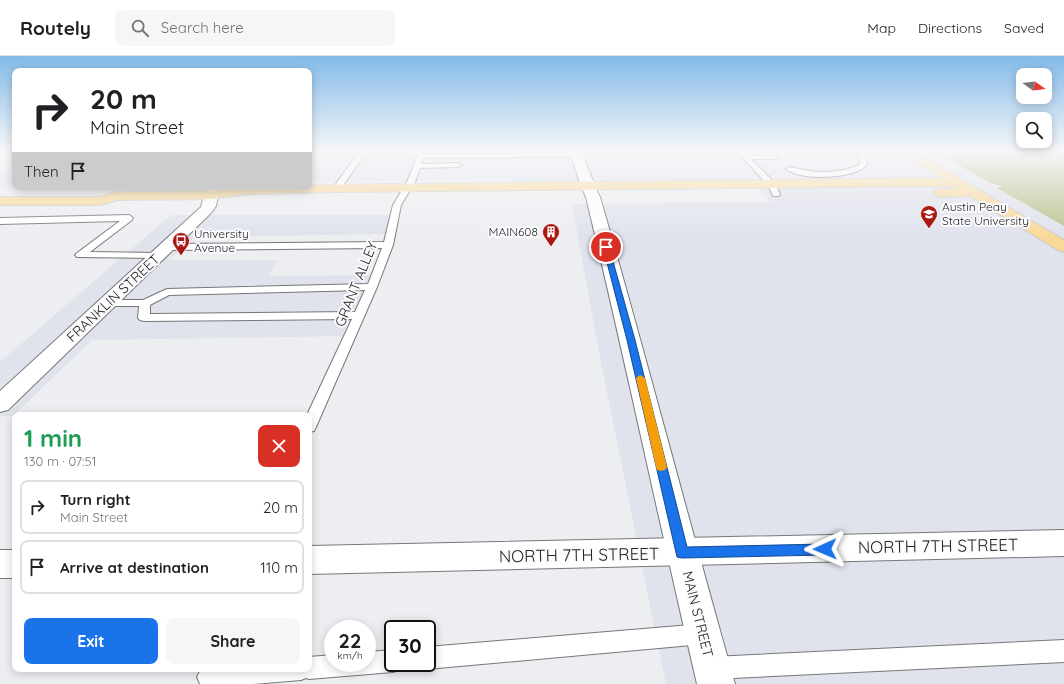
<!DOCTYPE html>
<html lang="en">
<head>
<meta charset="utf-8">
<style>
	:root { --surface:#fff; --page:#f6f6f6; --text:#202124; --muted:#757577; --line:#e0e0e0; --accent:#1a73e8 }
	body { margin:0; font-family:Quicksand,sans-serif; background:var(--page); color:var(--text); height:100vh; display:flex; flex-direction:column; font-size:15px; white-space:nowrap }
	* { box-sizing:border-box; margin:0 }
	p { font-size:13px; color:var(--muted) }
	.icon { flex:none; width:22px; height:22px; fill:none; stroke:currentColor; stroke-width:2; stroke-linecap:round; stroke-linejoin:round }
	.map { position:relative; flex:1; overflow:hidden }
	.details { position:absolute; left:12px; top:356px; width:300px; height:260px; display:flex; flex-direction:column; background:var(--surface); border-radius:8px; box-shadow:0 2px 10px #0003 }
	.details>* { flex:none }
	.guide { position:absolute; left:12px; top:12px; width:300px; height:122px; border-radius:8px; box-shadow:0 2px 10px #0003; background:#fff; color:var(--text); overflow:hidden }
	.needle { width:26px; rotate:104deg }
	.controls { position:absolute; left:1016px; top:12px; display:grid; gap:8px }
	.controls a { display:grid; place-items:center; width:36px; height:36px; border-radius:8px; background:var(--surface); box-shadow:0 2px 10px #0003; font-size:20px }
	.speed { position:absolute; left:324px; top:564px; display:flex; gap:8px; font-size:20px; font-weight:700; text-align:center }
	.speed>* { display:grid; place-content:center; width:52px; height:52px; border-radius:50%; background:var(--surface); box-shadow:0 2px 10px #0003; line-height:1 }
	.speed small { font-size:10px; font-weight:400 }
	.speed .limit { border:2px solid #111; border-radius:6px; background:#fff; color:#111 }
	.pin { position:absolute; display:grid; place-items:center; width:34px; height:34px; color:#fff; margin:-17px; border:2px solid #fff; border-radius:50%; box-shadow:0 1px 4px #0007 }
	.me { position:absolute; width:44px; margin:-22px; rotate:269deg; stroke-linejoin:round; filter:drop-shadow(0 0 3px #0008) }
	.turn { display:flex; align-items:center; gap:14px; height:84px; padding:0 12px; font-size:18px }
	.turn .icon { width:52px; height:52px; stroke-width:2.5 }
	.turn b { display:block; font-size:28px; line-height:34px }
	.then { display:flex; align-items:center; height:38px; padding:0 12px; background:#0003; gap:8px; font-size:15px }
	.round { display:grid; place-items:center; flex:none; width:42px; height:42px; border-radius:8px; background:var(--page) }
	.headline { display:flex; align-items:center; justify-content:space-between; height:68px; padding:0 12px }
	h1 { font-size:24px; font-weight:700; line-height:30px; color:#1e9e55 }
	.primary-button { display:flex; gap:8px; margin-top:auto; padding:8px 12px }
	.primary-button a { flex:1; height:46px; border-radius:8px; background:var(--accent); color:#fff; font-size:16px; font-weight:700; line-height:46px; text-align:center }
	.primary-button a+a { background:var(--page); color:var(--text) }
	ul { padding:0; list-style:none }
	li { display:flex; align-items:center; gap:12px; height:54px; margin:0 8px 6px; padding:0 4px; border:2px solid var(--line); border-radius:8px }
	li div { flex:1 }
	li b { display:block; font-size:15px }
	li em { font-style:normal }
	header { display:flex; align-items:center; gap:24px; box-sizing:border-box; height:56px; padding:0 20px; background:var(--surface); border-bottom:1px solid var(--line) }
	header strong { font-size:19px }
	nav { display:flex; gap:22px; margin-inline-start:auto; font-size:14px }
	.search { width:280px; height:36px; background:var(--page); display:flex; align-items:center; gap:10px; box-sizing:border-box; padding:0 14px; border-radius:8px; color:var(--muted); font-size:15px }
	.map>svg:first-child { display:block }
</style>
</head>
<body>
<header>
<strong>Routely</strong>
<div class="search"><svg class="icon" aria-label="search" viewBox="0 0 24 24"><circle cx="10" cy="10" r="6"/><path d="M15 15l6 6"/></svg>Search here</div>
<nav><a>Map</a><a>Directions</a><a>Saved</a></nav>
</header>
<div class="map">
<svg width="1064" height="628" viewBox="0 0 1064 628">
	<rect width="100%" height="100%" fill="#edeef1"/>
	<!-- built -->
	<g fill="#e0e2ec">
		<path d="M309,94H1064V628H666L602,312L572,148L770,146L751,124L309,126Z"/>
		<rect x="0" y="114" width="15" height="16"/>
		<path d="M171,159H395L390,178L195,181L169,204H278L268,220L377,219L348,280L92,284L13,360H0V306Z"/>
	</g>
	<!-- green -->
	<path fill="#bac28c" d="M933,94H994L1017,98H1064V170L997,132L1002,130L990,127Z"/>
	<g fill="none" stroke-linecap="round" stroke-linejoin="round">
		<defs>
			<g id="service">
				<path d="M358,94H365L366,96L340,134H334L333,132L359,96Z"/>
				<path d="M420,94H426L425,98L572,97L574,94H743L747,99L778,100V102L776,103H751L774,126L780,138L779,140H773L768,129L739,98H579L578,100L576,101L423,102L421,108L458,107L462,109L458,111L420,112L415,126L401,149L393,189L377,231L316,371L314,375L309,376V359H307L352,263L144,265L140,264L138,262L139,250H108L102,247L108,244H143L167,233L368,228L382,192L166,194L161,191L166,188L384,186L393,149L407,126ZM365,234L355,256L150,258V249L169,239Z"/>
				<path d="M856,94H863C866,99 868,104 866,110C851,123 801,125 786,113L790,111C815,117 835,119 859,109L860,102Z"/>
				<path d="M129,159L133,162L132,164L90,196L158,197L161,198L163,200L161,202L77,201L75,199L77,197L120,165L0,168V162Z"/>
				<path d="M703,568L710,571L713,578L710,585L703,588L427,613L419,610L418,607H427V591Z"/>
				<path d="M1064,584V606L712,623L704,620L701,612L704,604L712,601Z"/>
				<path d="M393,594V607H403L401,613L393,616L309,623L306,622L301,624L253,628H200L197,621L201,613H309V601L333,599V607H367V596Z"/>
			</g>
			<g id="minor">
				<path d="M569,94H581L595,130L593,133H583L581,130Z"/>
				<path d="M1064,474V500L309,518V490Z"/>
				<rect x="0" y="494" width="15" height="28"/>
			</g>
			<g id="tertiary">
				<path d="M588,126L593,127L600,141C647,303 689,466 735,628H697C659,466 625,303 586,141L581,130L583,127Z"/>
				<path d="M212,131H227L218,140L216,150L211,157L8,354L0,356V335L201,151L204,139Z"/>
			</g>
			<path id="primary" d="M898,94H911L1064,184V196L1058,194L970,140L940,141L935,140L933,137L935,134L958,132L953,130L337,136L248,138L211,143L117,144L101,149H0V141H100L115,136L211,135L241,131H309V129L941,122Z"/>
		</defs>
		<!-- service casing -->
		<use href="#service" stroke="#767779" stroke-width="2"/>
		<!-- minor casing -->
		<use href="#minor" stroke="#767779" stroke-width="2"/>
		<!-- tertiary casing -->
		<use href="#tertiary" stroke="#767779" stroke-width="2"/>
		<!-- primary casing -->
		<use href="#primary" stroke="#cacbcb" stroke-width="2"/>
		<!-- service -->
		<use href="#service" fill="#fff" fill-rule="evenodd"/>
		<!-- minor -->
		<use href="#minor" fill="#fff" fill-rule="evenodd"/>
		<!-- tertiary -->
		<use href="#tertiary" fill="#fff" fill-rule="evenodd"/>
		<!-- primary -->
		<use href="#primary" fill="#f9d997" fill-rule="evenodd"/>
	</g>
	<!-- sky -->
	<linearGradient id="sky" x2="0" y2="1"><stop stop-color="#82bae8"/><stop offset="0.52" stop-color="#f7f7f9"/><stop offset="1" stop-color="#f7f7f9" stop-opacity="0"/></linearGradient>
	<rect width="1064" height="182" fill="url(#sky)"/>
	<!-- route -->
	<path fill="#1a73e8" stroke="#114b97" d="M606,189L609,191L635,284L687,491L825,488L830,489L831,493L830,497L825,499L682,502L677,501L627,284L603,191Z"/>
	<!-- slow -->
	<path fill="#f59e0b" d="M640,319L645,322L667,411L665,414L661,415L657,414L656,411L636,322Z"/>
	<!-- icons -->
	<defs>
		<symbol id="university-pin" viewBox="-11 -11 22 30"><path d="M0 17L-7.5 6A9.5 9.5 0 1 1 7.5 6Z" fill="#aa1812" stroke="#fbfbfe"/><path d="M0-5L7-2L0 1L-7-2ZM-4 1L0 2.5L4 1V4Q0 6-4 4Z" fill="#fff"/></symbol>
		<symbol id="building-pin" viewBox="-11 -11 22 30"><path d="M0 17L-7.5 6A9.5 9.5 0 1 1 7.5 6Z" fill="#aa1812" stroke="#fbfbfe"/><path d="M-4-6H4V6H1V3H-1V6H-4ZM-2.5-4.3h1.7v1.8h-1.7ZM.8-4.3h1.7v1.8H.8ZM-2.5-1h1.7V.8h-1.7ZM.8-1h1.7V.8H.8Z" fill="#fff"/></symbol>
		<symbol id="bus-pin" viewBox="-11 -11 22 30"><path d="M0 17L-7.5 6A9.5 9.5 0 1 1 7.5 6Z" fill="#aa1812" stroke="#fbfbfe"/><path d="M-5-6H5V4H4V6H2V4H-2V6H-4V4H-5ZM-3.5-4V0h7V-4ZM-3.5 1.2v1.5H-2V1.2ZM2 1.2v1.5H3.5V1.2Z" fill="#fff"/></symbol>
	</defs>
	<g fill-rule="evenodd">
		<use href="#university-pin" x="919" y="148" width="20" height="27"/>
		<use href="#building-pin" x="541" y="166" width="20" height="27"/>
		<use href="#bus-pin" x="171" y="175" width="20" height="27"/>
	</g>
	<g text-anchor="middle" stroke-width="4" stroke-linejoin="round" paint-order="stroke">
		<!-- far-poi labels -->
		<g font-size="12" fill="#242526" stroke="#fbfbfe" text-anchor="start">
			<text x="942" y="155">Austin Peay<tspan x="942" dy="14">State University</tspan></text>
			<text x="538" y="180" text-anchor="end">MAIN608</text>
			<text x="194" y="182">University<tspan x="194" dy="14">Avenue</tspan></text>
		</g>
		<!-- street labels -->
		<g font-size="14" fill="#242526" stroke="#fbfbfe">
			<text transform="translate(356 228) rotate(-68)" y="5">GRANT ALLEY</text>
			<text transform="translate(113 242) rotate(-43)" y="5">FRANKLIN STREET</text>
			<text transform="translate(698 558) rotate(76)" y="5">MAIN STREET</text>
		</g>
		<!-- near-street labels -->
		<g font-size="17" fill="#242526" stroke="#fbfbfe">
			<text transform="translate(938 490) rotate(-1)" y="6">NORTH 7TH STREET</text>
			<text transform="translate(579 499) rotate(-1)" y="6">NORTH 7TH STREET</text>
		</g>
	</g>
</svg>
<div class="controls">
<a><svg class="needle" viewBox="-14 -14 28 28"><path d="M0-13l5 13h-10z" fill="#e53935"/><path d="M0 13l5-13h-10z" fill="#757577"/></svg></a>
<a><svg class="icon" aria-label="search" viewBox="0 0 24 24"><circle cx="10" cy="10" r="6"/><path d="M15 15l6 6"/></svg></a>
</div>
<div class="speed"><div>22<small>km/h</small></div><div class="limit">30</div></div>
<div class="pin" style="left:606px;top:191px;background:#d93025"><svg class="icon" aria-label="arrive" viewBox="0 0 24 24"><path d="M6 21V4h12l-3 4 3 4H6"/></svg></div>
<svg class="me" style="left:825px;top:493px" viewBox="-20 -20 40 40"><path d="M0-17L14 15 0 8-14 15z" fill="#1a73e8" stroke="#fff" stroke-width="4"/></svg>
<div class="guide">
<div class="turn"><svg class="icon" aria-label="right" viewBox="0 0 24 24"><path d="M7 20v-9h11M14 6l5 5-5 5"/></svg><div><b>20 m</b>Main Street</div></div>
<div class="then">Then<svg class="icon" aria-label="arrive" viewBox="0 0 24 24"><path d="M6 21V4h12l-3 4 3 4H6"/></svg></div>
</div>
<section class="details">
<div class="headline"><div><h1>1 min</h1><p>130 m · 07:51</p></div><a class="round" style="background:#d93025;color:#fff"><svg class="icon" aria-label="close" viewBox="0 0 24 24"><path d="M6 6l12 12M18 6L6 18"/></svg></a></div>
<ul>
<li><svg class="icon" aria-label="right" viewBox="0 0 24 24"><path d="M7 20v-9h11M14 6l5 5-5 5"/></svg><div><b>Turn right</b><p>Main Street</p></div><em>20 m</em></li>
<li><svg class="icon" aria-label="arrive" viewBox="0 0 24 24"><path d="M6 21V4h12l-3 4 3 4H6"/></svg><div><b>Arrive at destination</b></div><em>110 m</em></li>
</ul>
<div class="primary-button"><a>Exit</a><a>Share</a></div>
</section>
</div>
</body>
</html>
